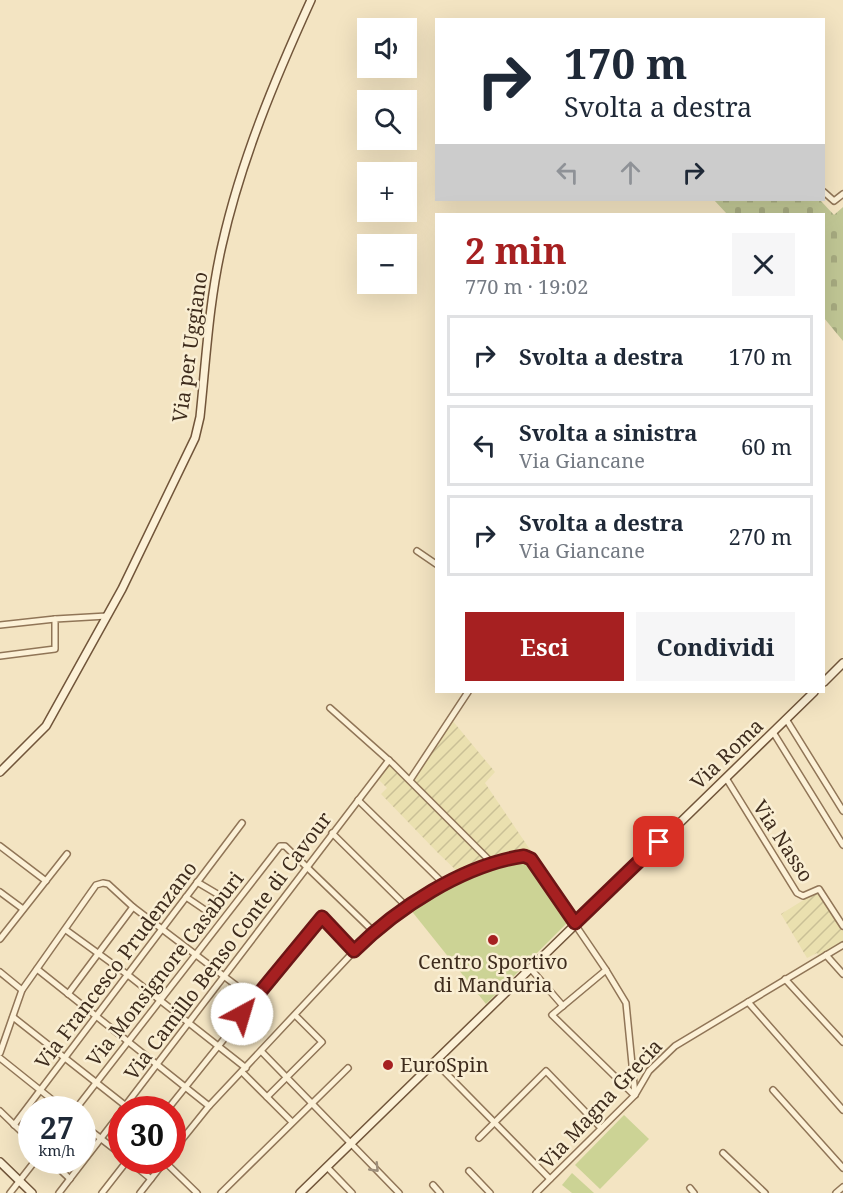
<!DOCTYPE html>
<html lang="it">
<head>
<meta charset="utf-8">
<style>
	:root { --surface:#fff; --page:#f6f6f7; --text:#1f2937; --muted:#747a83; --line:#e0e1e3; --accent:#a62021 }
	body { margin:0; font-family:"Noto Serif",serif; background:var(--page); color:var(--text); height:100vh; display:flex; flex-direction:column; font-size:22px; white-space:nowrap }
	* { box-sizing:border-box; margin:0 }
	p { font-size:20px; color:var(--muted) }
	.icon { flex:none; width:33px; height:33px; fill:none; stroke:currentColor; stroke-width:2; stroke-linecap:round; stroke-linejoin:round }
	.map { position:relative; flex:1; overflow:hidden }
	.drawer { position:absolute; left:435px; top:213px; width:390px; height:480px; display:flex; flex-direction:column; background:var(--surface); border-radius:0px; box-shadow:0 6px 24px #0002 }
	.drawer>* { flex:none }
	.top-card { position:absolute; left:435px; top:18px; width:390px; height:183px; border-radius:0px; box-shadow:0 6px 24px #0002; background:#fff; color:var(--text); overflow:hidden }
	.controls { position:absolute; left:357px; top:18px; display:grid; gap:12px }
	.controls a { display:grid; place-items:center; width:60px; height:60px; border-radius:0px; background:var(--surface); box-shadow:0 6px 24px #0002; font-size:30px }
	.speed { position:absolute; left:18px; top:1096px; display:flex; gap:12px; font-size:30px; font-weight:700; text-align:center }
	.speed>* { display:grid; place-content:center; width:78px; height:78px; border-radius:50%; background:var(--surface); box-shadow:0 6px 24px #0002; line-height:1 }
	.speed small { font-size:15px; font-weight:400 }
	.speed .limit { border:9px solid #d22; background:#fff; color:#111 }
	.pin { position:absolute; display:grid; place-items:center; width:51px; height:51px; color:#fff; margin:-26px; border-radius:12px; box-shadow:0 3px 9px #0006 }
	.me { position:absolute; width:66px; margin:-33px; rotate:39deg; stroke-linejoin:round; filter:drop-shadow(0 0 4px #0008) }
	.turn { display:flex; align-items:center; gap:21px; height:126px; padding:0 30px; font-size:27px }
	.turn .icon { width:78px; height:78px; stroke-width:2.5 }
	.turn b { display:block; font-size:42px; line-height:51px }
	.lanes { display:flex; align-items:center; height:57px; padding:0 30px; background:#0003; justify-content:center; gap:30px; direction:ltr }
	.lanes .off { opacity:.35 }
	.round { display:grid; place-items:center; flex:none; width:63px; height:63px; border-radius:0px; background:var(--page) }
	.overview { display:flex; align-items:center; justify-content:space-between; height:102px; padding:0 30px }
	h1 { font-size:36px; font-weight:700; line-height:45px; color:var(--accent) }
	.cta { display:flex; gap:12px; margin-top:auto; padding:12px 30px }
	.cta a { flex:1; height:69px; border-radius:0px; background:var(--accent); color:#fff; font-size:24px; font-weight:700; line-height:69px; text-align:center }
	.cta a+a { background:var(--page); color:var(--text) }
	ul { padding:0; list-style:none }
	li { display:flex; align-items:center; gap:18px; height:81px; margin:0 12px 9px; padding:0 18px; border:3px solid var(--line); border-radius:0px }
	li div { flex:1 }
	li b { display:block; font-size:22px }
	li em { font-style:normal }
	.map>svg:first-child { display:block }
</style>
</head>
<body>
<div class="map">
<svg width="843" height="1193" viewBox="0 0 843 1193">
	<defs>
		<pattern id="farmland-furrows" width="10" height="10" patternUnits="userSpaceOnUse" patternTransform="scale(1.5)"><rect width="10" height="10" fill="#eae0af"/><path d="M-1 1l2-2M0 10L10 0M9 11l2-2" fill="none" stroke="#cac096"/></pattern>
		<pattern id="cemetery-stones" width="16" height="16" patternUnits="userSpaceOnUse" patternTransform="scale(1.5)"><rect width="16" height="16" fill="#c1c795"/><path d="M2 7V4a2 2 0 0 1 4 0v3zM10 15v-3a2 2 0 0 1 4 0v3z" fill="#a7ab80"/></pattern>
	</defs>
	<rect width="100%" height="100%" fill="#f3e4c2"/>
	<!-- farmland -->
	<g fill="url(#farmland-furrows)">
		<path d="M452,720L495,772L485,783L535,857L525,853L516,854L492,861L414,781Z"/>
		<path d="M389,764L486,860L487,863L459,873L438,853L381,794L387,788L378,779Z"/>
		<path d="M818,891L843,930V941L819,956L817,953L807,958L781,914Z"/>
	</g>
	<!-- cemetery -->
	<path fill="url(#cemetery-stones)" d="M714,200H820L834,215L843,207V341L824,318V214H727Z"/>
	<!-- pitch -->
	<g fill="#ccd395">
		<path d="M518,860L528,863L535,868L571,919L486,1004L410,909L465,878Z"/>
		<path d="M624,1115L649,1139L600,1189L575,1165Z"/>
		<path d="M572,1173L594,1193H572L562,1185Z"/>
	</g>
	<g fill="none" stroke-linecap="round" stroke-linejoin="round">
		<defs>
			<g id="street">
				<path d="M824,192L834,201L843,194"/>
				<path d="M417,551L436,564"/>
				<path d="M0,625L55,619"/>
				<path d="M0,656L55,649V619L107,616"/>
				<path d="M330,708L393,764L489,860L491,865"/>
				<path d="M786,719L843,811"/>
				<path d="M773,732L843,845"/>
				<path d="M726,778L797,893L803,896L819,889L843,926"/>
				<path d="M410,780L468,692"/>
				<path d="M358,800L445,885"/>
				<path d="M332,833L407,907"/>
				<path d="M0,846L46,881"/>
				<path d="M0,892L23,909"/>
				<path d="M186,897L208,912L219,895L197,882"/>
				<path d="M66,930L128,975L246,1068"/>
				<path d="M0,939L67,854"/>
				<path d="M826,955L843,974"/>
				<path d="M530,968L563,1006"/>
				<path d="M37,969L209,1106"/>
				<path d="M606,970L552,1015L634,1095"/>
				<path d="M0,972L22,990"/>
				<path d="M785,979L843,1042"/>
				<path d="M68,994L133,907"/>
				<path d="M748,1002L843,1110"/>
				<path d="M13,1017L131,1110"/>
				<path d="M261,1051L399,1193"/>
				<path d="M0,1053L22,990L96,885L103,883L108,884L133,907L254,999"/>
				<path d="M0,1058L65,1110"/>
				<path d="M435,1062L550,1179"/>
				<path d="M242,1072L292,1122"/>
				<path d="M773,1090L843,1168"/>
				<path d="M267,1097L322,1042L295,1015"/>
				<path d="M75,1110L280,846H285L373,931"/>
				<path d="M122,1110L389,760"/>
				<path d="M167,1110L322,917L354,951"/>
				<path d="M0,1111L32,1142"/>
				<path d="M82,1124L122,1155"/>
				<path d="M14,1125L242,823"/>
				<path d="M479,1138L546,1071L601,1128"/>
				<path d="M172,1152L209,1106L373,931L407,907L469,873L514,858L524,856L531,859L534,864L606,970L626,1003L635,1095"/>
				<path d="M723,1153L765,1193"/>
				<path d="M51,1161L70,1179"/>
				<path d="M129,1161L151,1179"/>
				<path d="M165,1162L197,1193"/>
				<path d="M327,1167L352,1193"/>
				<path d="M469,1171L490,1193"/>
				<path d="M433,1185L440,1193"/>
				<path d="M690,1188L694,1193"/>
				<path d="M10,1193L35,1161"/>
				<path d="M59,1193L122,1111"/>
				<path d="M102,1193L127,1161"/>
				<path d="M140,1193L165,1161"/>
				<path d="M221,1193L348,1068"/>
				<path d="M536,1193L635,1095L649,1071L675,1046L843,945"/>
				<path d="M836,1193L843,1187"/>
			</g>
			<g id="secondary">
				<path d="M824,682L843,663"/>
				<path d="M0,772L46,726L122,589L195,438L200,417C206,360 209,301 222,245C241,160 275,79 311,0"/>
				<path d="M0,1162L32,1193"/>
				<path d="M300,1193L814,692"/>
			</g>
		</defs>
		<!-- street casing -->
		<use href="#street" stroke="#907557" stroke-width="8"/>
		<!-- secondary casing -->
		<use href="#secondary" stroke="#71553a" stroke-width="10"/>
		<!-- street -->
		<use href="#street" stroke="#fcf1d7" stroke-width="5"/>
		<!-- secondary -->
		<use href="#secondary" stroke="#fcf1d7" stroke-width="7"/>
	</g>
	<!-- one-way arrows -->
	<defs><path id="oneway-chevron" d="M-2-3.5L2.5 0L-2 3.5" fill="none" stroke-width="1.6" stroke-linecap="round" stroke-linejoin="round" transform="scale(1.5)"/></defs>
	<use stroke="#9d8e7a" href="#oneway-chevron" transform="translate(375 1168) rotate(46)"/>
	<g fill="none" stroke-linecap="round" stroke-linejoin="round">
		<defs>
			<path id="route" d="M242,1014L322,917L354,951C397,908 463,865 524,856L531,859L575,923L659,842"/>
		</defs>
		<!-- route casing -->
		<use href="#route" stroke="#6c1515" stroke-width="15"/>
		<!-- route -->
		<use href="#route" stroke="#a62021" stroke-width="10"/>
	</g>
	<!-- markers -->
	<g fill="#a62021" stroke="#f9eed3" stroke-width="2">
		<circle cx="493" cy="940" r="6"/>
		<circle cx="388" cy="1065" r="6"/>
	</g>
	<g text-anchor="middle" stroke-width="5" stroke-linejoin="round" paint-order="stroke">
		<!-- street labels -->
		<g font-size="20" fill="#3e2c1d" stroke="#f9eed3">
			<text transform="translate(190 347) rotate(-82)" y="7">Via per Uggiano</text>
			<text transform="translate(727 754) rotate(-44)" y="7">Via Roma</text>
			<text transform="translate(783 841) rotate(57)" y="7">Via Nasso</text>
			<text transform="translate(228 946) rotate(-53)" y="7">Via Camillo Benso Conte di Cavour</text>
			<text transform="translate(116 965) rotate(-53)" y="7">Via Francesco Prudenzano</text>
			<text transform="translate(165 969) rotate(-52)" y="7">Via Monsignore Casaburi</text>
			<text transform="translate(601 1104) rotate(-47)" y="7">Via Magna Grecia</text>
		</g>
		<!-- poi labels -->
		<g font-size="20" fill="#3e2c1d" stroke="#f9eed3">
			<text x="493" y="969">Centro Sportivo<tspan x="493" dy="23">di Manduria</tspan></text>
			<text x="400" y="1072" text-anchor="start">EuroSpin</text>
		</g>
	</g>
</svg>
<div class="controls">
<a><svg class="icon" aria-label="sound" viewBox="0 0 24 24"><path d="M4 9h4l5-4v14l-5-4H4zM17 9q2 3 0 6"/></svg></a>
<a><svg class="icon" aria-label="search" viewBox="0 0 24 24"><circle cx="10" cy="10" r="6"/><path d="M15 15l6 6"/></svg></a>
<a>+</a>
<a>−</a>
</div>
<div class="speed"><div>27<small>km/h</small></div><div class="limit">30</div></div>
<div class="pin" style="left:659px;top:842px;background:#d93025"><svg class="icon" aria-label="arrive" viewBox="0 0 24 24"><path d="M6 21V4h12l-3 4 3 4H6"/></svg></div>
<svg class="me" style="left:242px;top:1014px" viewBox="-20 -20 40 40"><circle r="19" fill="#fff"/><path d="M0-13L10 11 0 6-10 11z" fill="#a62021"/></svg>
<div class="top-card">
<div class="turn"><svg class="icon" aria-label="right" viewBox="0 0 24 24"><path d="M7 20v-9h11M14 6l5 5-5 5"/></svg><div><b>170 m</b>Svolta a destra</div></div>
<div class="lanes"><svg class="icon off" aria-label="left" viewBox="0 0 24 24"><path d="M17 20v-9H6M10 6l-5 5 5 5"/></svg><svg class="icon off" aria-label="ahead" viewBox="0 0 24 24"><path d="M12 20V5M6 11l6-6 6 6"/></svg><svg class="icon" aria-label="right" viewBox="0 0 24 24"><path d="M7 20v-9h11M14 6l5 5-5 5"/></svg></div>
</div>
<section class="drawer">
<div class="overview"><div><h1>2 min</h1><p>770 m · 19:02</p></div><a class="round"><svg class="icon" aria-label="close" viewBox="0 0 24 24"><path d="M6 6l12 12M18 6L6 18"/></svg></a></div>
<ul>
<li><svg class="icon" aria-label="right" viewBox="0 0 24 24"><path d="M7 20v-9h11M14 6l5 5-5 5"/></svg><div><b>Svolta a destra</b></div><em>170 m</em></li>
<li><svg class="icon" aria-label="left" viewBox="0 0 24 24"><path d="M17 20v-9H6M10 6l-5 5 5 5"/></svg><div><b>Svolta a sinistra</b><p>Via Giancane</p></div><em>60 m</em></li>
<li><svg class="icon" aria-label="right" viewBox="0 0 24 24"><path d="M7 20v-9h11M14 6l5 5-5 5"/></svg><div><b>Svolta a destra</b><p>Via Giancane</p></div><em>270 m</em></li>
</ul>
<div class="cta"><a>Esci</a><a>Condividi</a></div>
</section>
</div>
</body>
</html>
